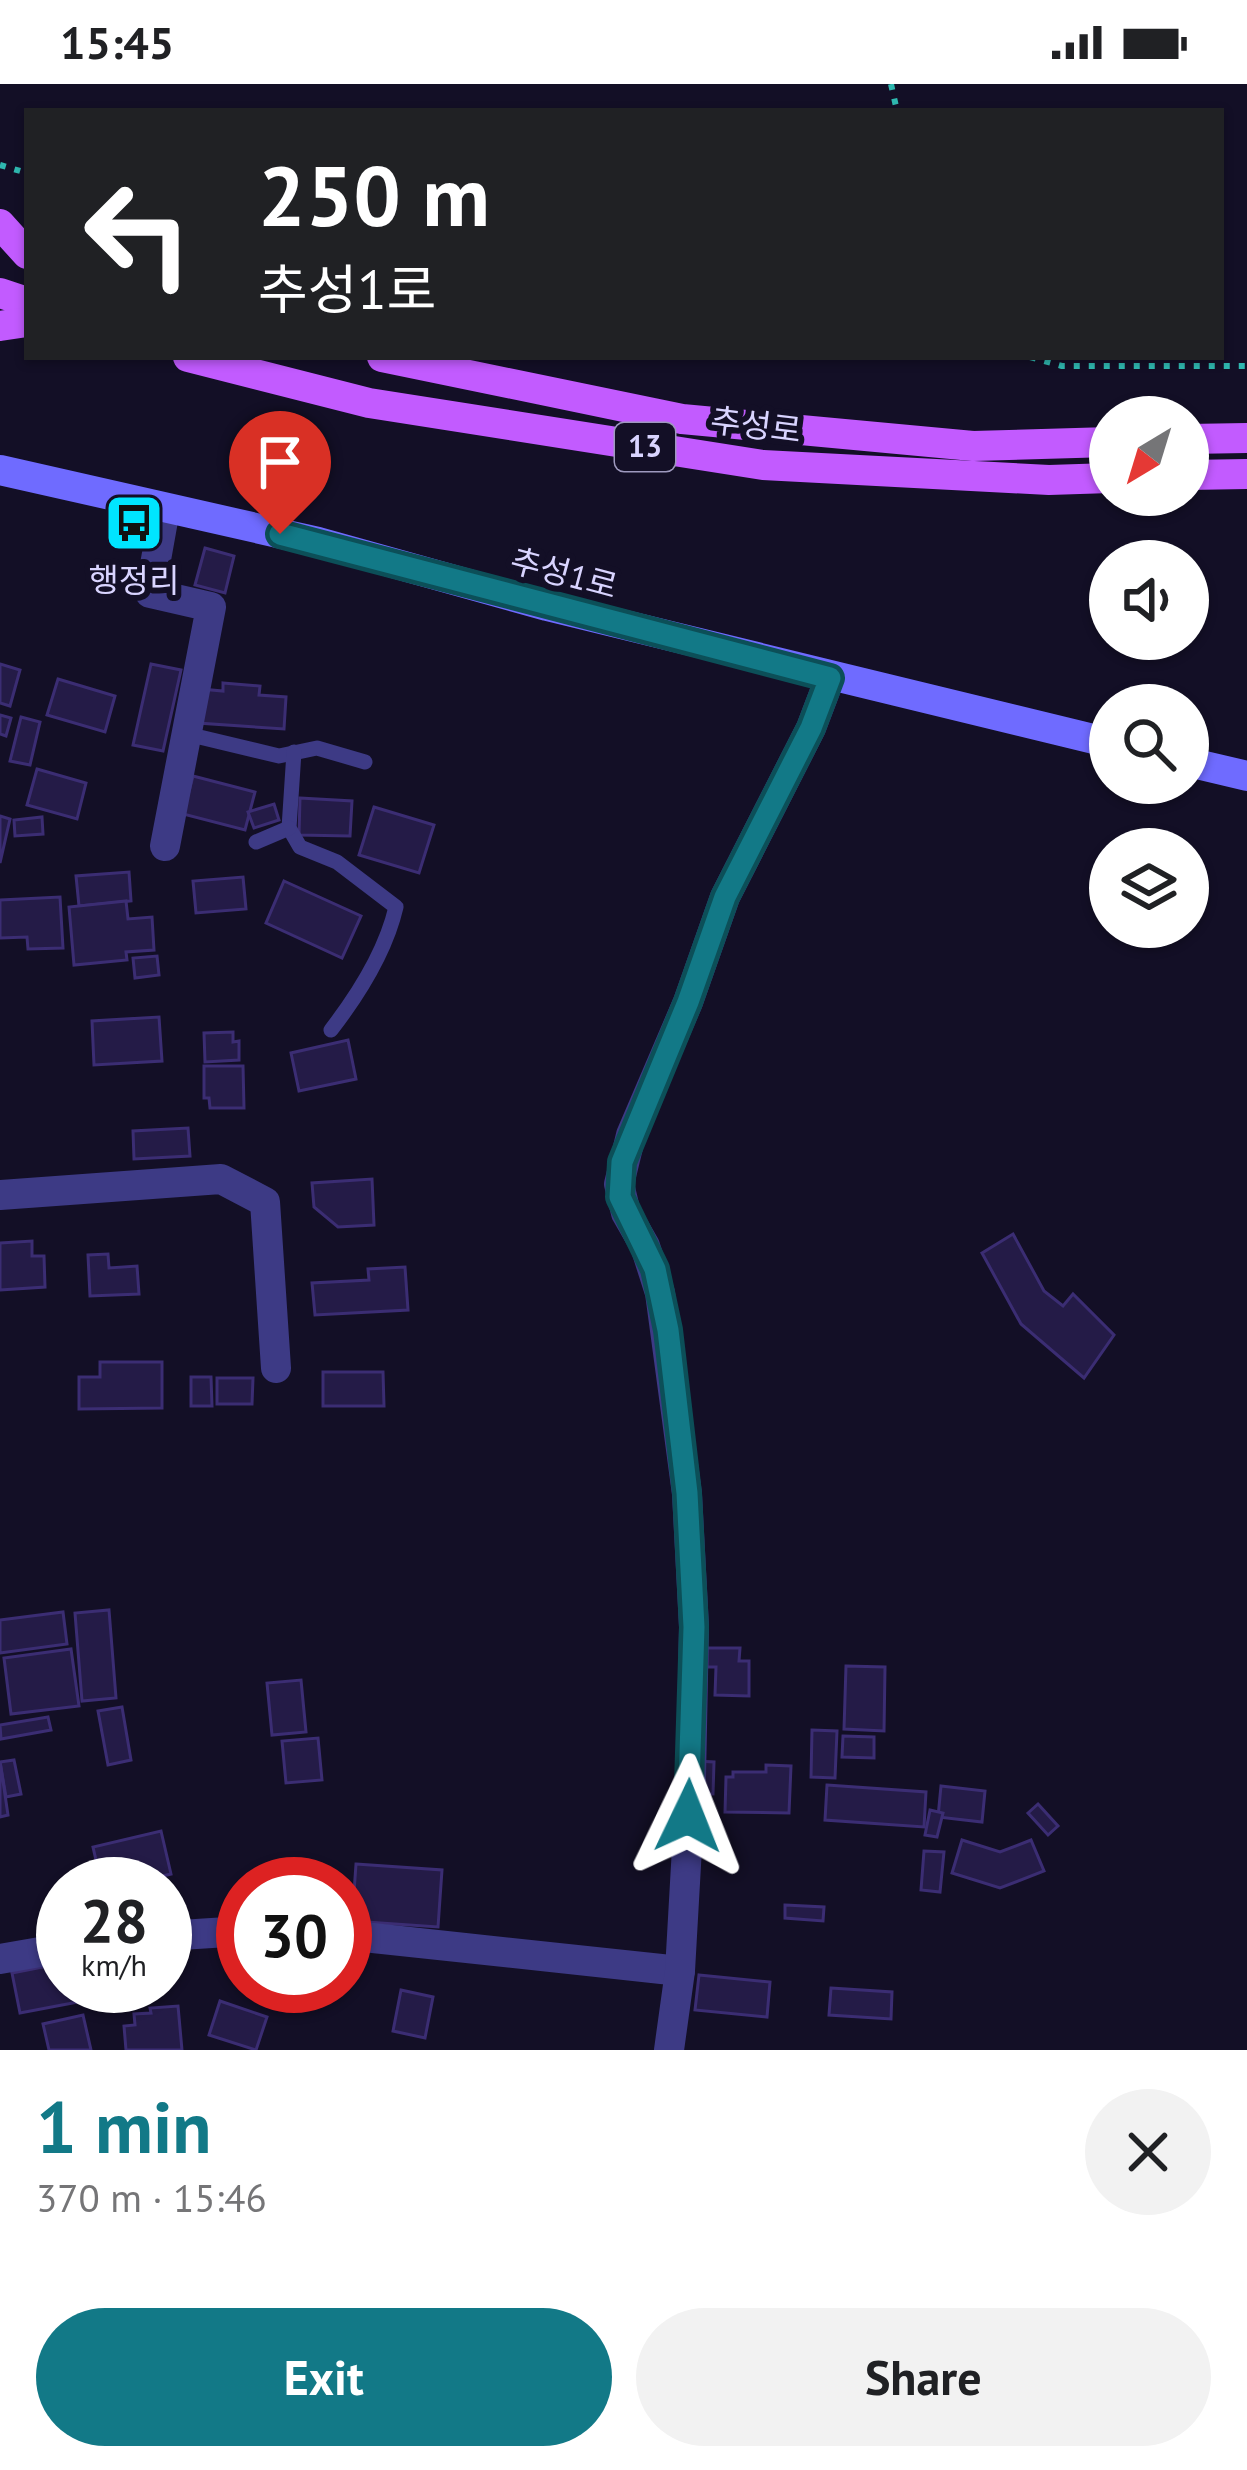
<!DOCTYPE html>
<html lang="en">
<head>
<meta charset="utf-8">
<style>
	:root { --surface:#fff; --page:#f2f2f2; --text:#202124; --muted:#757577; --accent:#127987 }
	body { margin:0; font-family:"PT Sans","Noto Sans KR",sans-serif; background:var(--page); color:var(--text); height:100vh; display:flex; flex-direction:column; font-size:45px; white-space:nowrap }
	* { box-sizing:border-box; margin:0 }
	p { font-size:39px; color:var(--muted) }
	.icon { flex:none; width:66px; height:66px; fill:none; stroke:currentColor; stroke-width:2; stroke-linecap:round; stroke-linejoin:round }
	.map { position:relative; height:1966px; overflow:hidden }
	.details { display:flex; flex-direction:column; background:var(--surface); flex:1 }
	.details>* { flex:none }
	.banner { position:absolute; left:24px; top:24px; width:1200px; height:252px; border-radius:0px; box-shadow:0 3px 9px #0004; background:#202124; color:#fff; overflow:hidden }
	.needle { width:78px; rotate:218deg }
	.fabs { position:absolute; left:1089px; top:312px; display:grid; gap:24px }
	.fabs a { display:grid; place-items:center; width:120px; height:120px; border-radius:50%; background:var(--surface); box-shadow:0 3px 9px #0004; font-size:60px }
	.speed { position:absolute; left:36px; top:1773px; display:flex; gap:24px; font-size:60px; font-weight:700; text-align:center }
	.speed>* { display:grid; place-content:center; width:156px; height:156px; border-radius:50%; background:var(--surface); box-shadow:0 3px 9px #0004; line-height:1 }
	.speed small { font-size:30px; font-weight:400 }
	.speed .limit { border:18px solid #d22; background:#fff; color:#111 }
	.pin { position:absolute; display:grid; place-items:center; width:102px; height:102px; color:#fff; margin:-123px -51px; border-radius:50% 50% 50% 0; rotate:-45deg; box-shadow:0 0 12px #0007 }
	.pin .icon { rotate:45deg }
	.me { position:absolute; width:132px; margin:-66px; rotate:2deg; stroke-linejoin:round; filter:drop-shadow(0 0 9px #0008) }
	.turn { display:flex; align-items:center; gap:42px; height:252px; padding:0 36px; font-size:54px }
	.turn .icon { width:156px; height:156px; stroke-width:2.5 }
	.turn b { display:block; font-size:84px; line-height:102px }
	.round { display:grid; place-items:center; flex:none; width:126px; height:126px; border-radius:63px; background:var(--page) }
	.summary { display:flex; align-items:center; justify-content:space-between; height:204px; padding:0 36px }
	h1 { font-size:72px; font-weight:600; line-height:90px; color:var(--accent) }
	.button { display:flex; gap:24px; margin-top:auto; padding:24px 36px }
	.button a { flex:1; height:138px; border-radius:72px; background:var(--accent); color:#fff; font-size:48px; font-weight:600; line-height:138px; text-align:center }
	.button a+a { background:var(--page); color:var(--text) }
	.status { display:flex; justify-content:space-between; align-items:center; height:84px; padding:0 60px; background:var(--surface); direction:ltr }
	.status svg { height:33px; fill:currentColor }
	.map>svg:first-child { display:block }
</style>
</head>
<body>
<div class="status"><b>15:45</b><svg viewBox="0 0 49 12"><path d="M0 12V9h3v3zM5 12V6h3v6zM10 12V3h3v9zM15 12V0h3v12zM26 1h20v11H26zM47 4h2v5h-2z"/></svg></div>
<div class="map">
<svg width="1247" height="1966" viewBox="0 0 1247 1966">
	<rect width="100%" height="100%" fill="#130f26"/>
	<!-- building -->
	<g fill="#241b47" stroke="#3b2d73" stroke-width="3">
		<path d="M205,464L234,472L225,509L195,501Z"/>
		<path d="M0,580L20,586L10,622L0,619Z"/>
		<path d="M151,580L181,586L163,667L133,661Z"/>
		<path d="M58,595L115,612L105,648L47,631Z"/>
		<path d="M223,599L260,602L259,611L286,613L284,645L198,639L200,605L223,607Z"/>
		<path d="M0,631L11,634L6,652L0,650Z"/>
		<path d="M21,633L40,638L30,681L10,677Z"/>
		<path d="M37,685L86,699L77,735L27,721Z"/>
		<path d="M193,692L255,708L245,746L183,730Z"/>
		<path d="M300,714L352,717L350,752L299,751Z"/>
		<path d="M274,720L279,736L254,744L248,728Z"/>
		<path d="M374,723L434,741L419,789L359,771Z"/>
		<path d="M0,732L10,735L0,779Z"/>
		<path d="M42,733L43,750L15,752L14,736Z"/>
		<path d="M129,788L131,817L79,822L76,792Z"/>
		<path d="M243,793L246,825L196,829L193,797Z"/>
		<path d="M284,797L361,832L342,874L266,839Z"/>
		<path d="M60,813L63,864L28,865L27,853L0,854V816Z"/>
		<path d="M126,817L128,835L152,833L154,866L126,868L127,876L74,881L69,823Z"/>
		<path d="M157,872L159,891L135,894L133,874Z"/>
		<path d="M159,933L162,977L94,981L92,937Z"/>
		<path d="M233,948V958L239,957V976L205,978L204,949Z"/>
		<path d="M348,956L356,995L299,1007L291,969Z"/>
		<path d="M204,982H243L244,1024H210L209,1014H204Z"/>
		<path d="M188,1044L190,1072L134,1075L133,1047Z"/>
		<path d="M372,1095L374,1141L338,1143L314,1123L312,1099Z"/>
		<path d="M1013,1150L1044,1207L1063,1222L1073,1210L1114,1251L1084,1294L1021,1240L982,1169Z"/>
		<path d="M32,1157V1172H44L45,1203L0,1206V1159Z"/>
		<path d="M108,1170L109,1184L137,1182L139,1210L90,1212L88,1171Z"/>
		<path d="M405,1183L408,1226L315,1231L312,1199L369,1196L368,1185Z"/>
		<path d="M100,1278H162V1324L79,1325V1293H100Z"/>
		<path d="M323,1288H383L384,1322H323Z"/>
		<path d="M191,1293H211L212,1322H191Z"/>
		<path d="M217,1294H253L252,1320H217Z"/>
		<path d="M109,1526L116,1614L82,1617L75,1529Z"/>
		<path d="M63,1528L67,1560L0,1569V1536Z"/>
		<path d="M707,1564H740L739,1577H749V1612L715,1611L716,1583H707Z"/>
		<path d="M71,1565L79,1622L11,1630L4,1574Z"/>
		<path d="M846,1582L885,1583L884,1647L844,1645Z"/>
		<path d="M301,1596L306,1648L272,1651L267,1599Z"/>
		<path d="M122,1623L131,1676L108,1681L98,1627Z"/>
		<path d="M48,1633L51,1646L1,1655L0,1641Z"/>
		<path d="M812,1646L837,1647L835,1694L811,1693Z"/>
		<path d="M843,1652L874,1653V1674L842,1673Z"/>
		<path d="M318,1654L322,1696L286,1699L282,1657Z"/>
		<path d="M14,1676L21,1710L6,1713L0,1678Z"/>
		<path d="M0,1677L8,1731L0,1733Z"/>
		<path d="M696,1677L714,1678L713,1710L696,1709Z"/>
		<path d="M766,1681L791,1682L789,1729L725,1728L726,1693H733V1688H766Z"/>
		<path d="M827,1701L926,1708L924,1743L825,1736Z"/>
		<path d="M941,1702L985,1707L982,1738L938,1733Z"/>
		<path d="M1038,1720L1058,1742L1048,1751L1028,1729Z"/>
		<path d="M930,1726L943,1729L937,1753L925,1751Z"/>
		<path d="M161,1747L171,1790L127,1800H121L119,1794L101,1798L93,1763Z"/>
		<path d="M962,1756L1000,1768L1031,1756L1044,1787L1000,1804L952,1789Z"/>
		<path d="M924,1767L944,1768L940,1808L921,1806Z"/>
		<path d="M356,1780L442,1786L438,1843L352,1837Z"/>
		<path d="M785,1821L824,1823L823,1837L785,1834Z"/>
		<path d="M63,1879V1902H80L83,1917L20,1929L12,1889Z"/>
		<path d="M699,1891L770,1898L767,1933L695,1926Z"/>
		<path d="M831,1904L892,1908L891,1935L829,1931Z"/>
		<path d="M401,1906L433,1913L425,1954L393,1947Z"/>
		<path d="M220,1917L267,1933L256,1966L209,1951Z"/>
		<path d="M178,1922L182,1966H126L124,1942L135,1941L134,1930L151,1929L150,1924Z"/>
		<path d="M83,1931L91,1966H49L43,1940Z"/>
	</g>
	<g fill="none" stroke-linecap="round" stroke-linejoin="round">
		<!-- path -->
		<g stroke="#2fb8b0" stroke-width="6" stroke-dasharray="6 9" stroke-linecap="butt">
			<path d="M891,0L897,27"/>
			<path d="M0,81L27,89"/>
			<path d="M1030,273L1062,282H1247"/>
		</g>
		<!-- lane -->
		<g stroke="#3d3a85" stroke-width="15">
			<path d="M187,650L279,672L317,664L365,678"/>
			<path d="M294,668L289,744L300,763L337,778L396,823C386,866 358,911 331,946"/>
			<path d="M256,758L289,744"/>
		</g>
		<!-- street -->
		<g stroke="#3d3a85" stroke-width="30">
			<path d="M165,425L150,509L211,523L165,762"/>
			<path d="M0,1111L221,1095L265,1118L276,1284"/>
			<path d="M345,1851L680,1887"/>
			<path d="M165,1852L243,1847"/>
			<path d="M0,1875L63,1864"/>
			<path d="M669,1966L680,1887L691,1693L694,1543L687,1410L660,1209L645,1162L626,1129L619,1100L631,1051L688,918L725,813L811,644L830,594"/>
		</g>
		<!-- secondary -->
		<g stroke="#6f6bff" stroke-width="30">
			<path d="M0,386L318,458L547,522L1110,659"/>
			<path d="M1188,678L1247,692"/>
		</g>
		<!-- primary -->
		<g stroke="#c25bff" stroke-width="30">
			<path d="M0,140L27,170"/>
			<path d="M0,209L27,218"/>
			<path d="M0,242L27,238"/>
			<path d="M188,273L369,319L763,381L1049,396L1110,394"/>
			<path d="M382,273L682,335L973,362L1110,358"/>
			<path d="M1188,355L1247,354"/>
			<path d="M1188,391L1247,390"/>
		</g>
	</g>
	<g fill="none" stroke-linecap="round" stroke-linejoin="round">
		<defs>
			<path id="route" d="M280,450L830,594L811,644L725,813L688,918L622,1078L620,1113L655,1185L668,1246L687,1409L694,1543L688,1732"/>
		</defs>
		<!-- route casing -->
		<use href="#route" stroke="#0c4f58" stroke-width="30"/>
		<!-- route -->
		<use href="#route" stroke="#127987" stroke-width="21"/>
	</g>
	<!-- icons -->
	<defs>
		<symbol id="bus-square" viewBox="-11 -11 22 22"><rect x="-9" y="-9" width="18" height="18" rx="4" fill="#00e5ff" stroke="#130f26"/><path d="M-5-6H5V4H4V6H2V4H-2V6H-4V4H-5ZM-3.5-4V0h7V-4ZM-3.5 1.2v1.5H-2V1.2ZM2 1.2v1.5H3.5V1.2Z" fill="#111"/></symbol>
	</defs>
	<g fill-rule="evenodd">
		<use href="#bus-square" x="101" y="406" width="66" height="66"/>
	</g>
	<g text-anchor="middle" stroke-width="12" stroke-linejoin="round" paint-order="stroke">
		<!-- shield labels -->
		<rect fill="#130f26" stroke="#9e99be" stroke-width="3" x="615" y="339" width="60" height="48" rx="9"/>
		<g font-size="30" font-weight="bold" fill="#d9d4ff">
			<text x="645" y="373">13</text>
		</g>
		<!-- street labels -->
		<g font-size="33" fill="#d9d4ff" stroke="#130f26">
			<text transform="translate(756 341) rotate(7)" y="12">추성로</text>
			<text transform="translate(564 489) rotate(15)" y="12">추성1로</text>
		</g>
		<!-- poi labels -->
		<g font-size="33" fill="#d9d4ff" stroke="#130f26">
			<text x="134" y="508">행정리</text>
		</g>
	</g>
</svg>
<div class="fabs">
<a><svg class="needle" viewBox="-14 -14 28 28"><path d="M0-13l5 13h-10z" fill="#e53935"/><path d="M0 13l5-13h-10z" fill="#757577"/></svg></a>
<a><svg class="icon" aria-label="sound" viewBox="0 0 24 24"><path d="M4 9h4l5-4v14l-5-4H4zM17 9q2 3 0 6"/></svg></a>
<a><svg class="icon" aria-label="search" viewBox="0 0 24 24"><circle cx="10" cy="10" r="6"/><path d="M15 15l6 6"/></svg></a>
<a><svg class="icon" aria-label="layers" viewBox="0 0 24 24"><path d="M12 4l9 5-9 5-9-5zM3 14l9 5 9-5"/></svg></a>
</div>
<div class="speed"><div>28<small>km/h</small></div><div class="limit">30</div></div>
<div class="pin" style="left:280px;top:450px;background:#d93025"><svg class="icon" aria-label="arrive" viewBox="0 0 24 24"><path d="M6 21V4h12l-3 4 3 4H6"/></svg></div>
<svg class="me" style="left:688px;top:1732px" viewBox="-20 -20 40 40"><path d="M0-17L14 15 0 8-14 15z" fill="#127987" stroke="#fff" stroke-width="4"/></svg>
<div class="banner">
<div class="turn"><svg class="icon" aria-label="left" viewBox="0 0 24 24"><path d="M17 20v-9H6M10 6l-5 5 5 5"/></svg><div><b>250 m</b>추성1로</div></div>
</div>
</div>
<section class="details">
<div class="summary"><div><h1>1 min</h1><p>370 m · 15:46</p></div><a class="round"><svg class="icon" aria-label="close" viewBox="0 0 24 24"><path d="M6 6l12 12M18 6L6 18"/></svg></a></div>
<div class="button"><a>Exit</a><a>Share</a></div>
</section>
</body>
</html>
